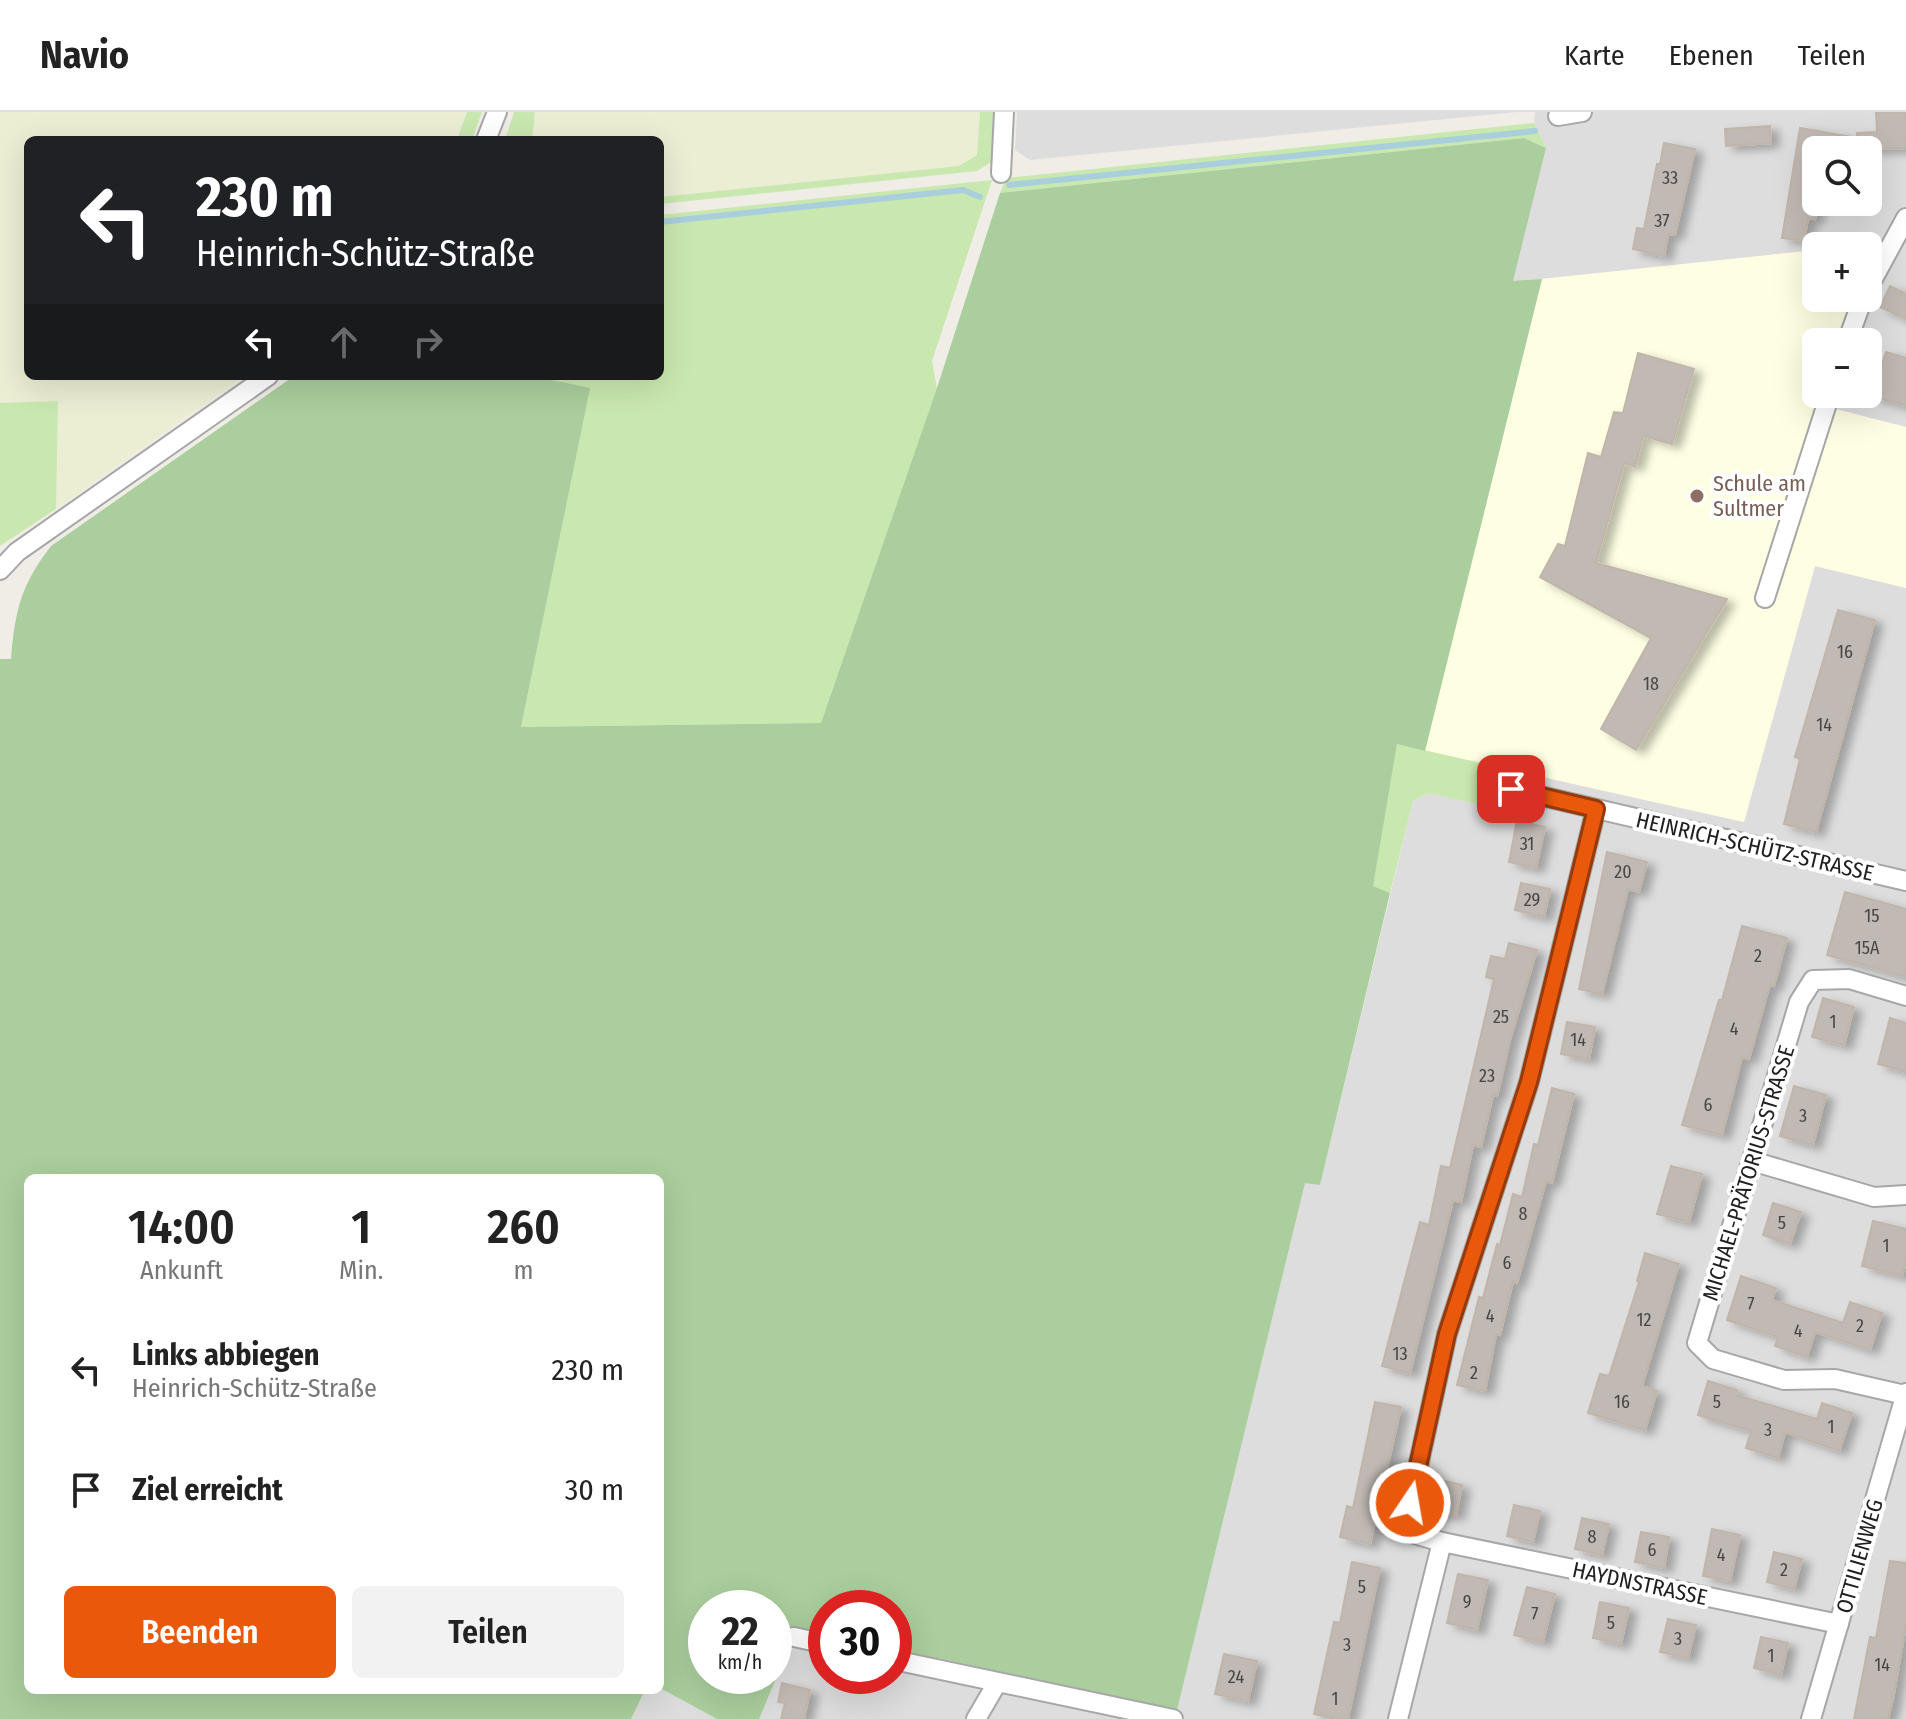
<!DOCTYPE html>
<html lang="de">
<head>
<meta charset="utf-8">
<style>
	:root { --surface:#fff; --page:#f2f2f2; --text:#222; --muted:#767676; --line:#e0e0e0; --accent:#ea580c }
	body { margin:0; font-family:"Fira Sans Condensed",sans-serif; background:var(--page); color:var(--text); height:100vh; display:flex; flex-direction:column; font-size:30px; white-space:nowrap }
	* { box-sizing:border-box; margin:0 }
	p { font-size:26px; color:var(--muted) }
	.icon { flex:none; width:44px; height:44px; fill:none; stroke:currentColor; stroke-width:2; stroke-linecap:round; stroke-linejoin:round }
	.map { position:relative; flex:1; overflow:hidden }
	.sheet { position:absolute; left:24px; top:1062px; width:640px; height:520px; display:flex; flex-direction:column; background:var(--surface); border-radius:12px; box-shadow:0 8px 32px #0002 }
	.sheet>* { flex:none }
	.guide { position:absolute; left:24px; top:24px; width:640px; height:244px; border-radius:12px; box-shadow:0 8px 32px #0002; background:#202124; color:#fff; overflow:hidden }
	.buttons { position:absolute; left:1802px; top:24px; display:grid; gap:16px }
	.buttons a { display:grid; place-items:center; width:80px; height:80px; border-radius:12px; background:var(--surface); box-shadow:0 8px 32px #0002; font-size:40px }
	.speed { position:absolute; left:688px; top:1478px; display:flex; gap:16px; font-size:40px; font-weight:700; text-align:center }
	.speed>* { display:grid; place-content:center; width:104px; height:104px; border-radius:50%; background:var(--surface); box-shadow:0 8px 32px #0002; line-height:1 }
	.speed small { font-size:20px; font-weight:400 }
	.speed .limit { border:12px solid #d22; background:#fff; color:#111 }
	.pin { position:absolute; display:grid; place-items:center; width:68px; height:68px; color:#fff; margin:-34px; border-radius:16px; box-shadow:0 4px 12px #0006 }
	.me { position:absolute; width:88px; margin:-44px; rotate:12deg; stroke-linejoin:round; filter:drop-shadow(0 0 6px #0008) }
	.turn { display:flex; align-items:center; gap:28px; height:168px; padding:0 40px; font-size:36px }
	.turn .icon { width:104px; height:104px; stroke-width:2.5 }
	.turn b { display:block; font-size:56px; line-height:68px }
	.lanes { display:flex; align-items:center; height:76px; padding:0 40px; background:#0003; justify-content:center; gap:40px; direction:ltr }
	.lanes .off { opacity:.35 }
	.eta { display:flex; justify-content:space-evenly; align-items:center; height:136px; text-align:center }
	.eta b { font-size:48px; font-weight:600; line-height:56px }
	.primary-button { display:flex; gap:16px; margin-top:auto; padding:16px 40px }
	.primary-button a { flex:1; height:92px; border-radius:12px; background:var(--accent); color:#fff; font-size:32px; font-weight:600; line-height:92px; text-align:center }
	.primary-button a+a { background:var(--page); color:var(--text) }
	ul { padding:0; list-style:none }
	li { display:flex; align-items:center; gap:24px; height:120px; padding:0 40px }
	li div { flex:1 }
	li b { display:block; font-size:30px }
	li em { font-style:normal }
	header { display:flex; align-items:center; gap:48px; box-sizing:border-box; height:112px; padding:0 40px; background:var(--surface); border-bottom:2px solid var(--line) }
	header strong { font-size:38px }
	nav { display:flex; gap:44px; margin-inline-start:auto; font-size:28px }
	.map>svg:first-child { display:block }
</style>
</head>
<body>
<header>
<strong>Navio</strong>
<nav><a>Karte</a><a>Ebenen</a><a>Teilen</a></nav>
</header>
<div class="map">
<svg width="1906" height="1607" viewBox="0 0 1906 1607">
	<defs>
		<filter id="shadow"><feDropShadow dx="8" dy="4.5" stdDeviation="4" flood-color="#0004"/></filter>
	</defs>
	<rect width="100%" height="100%" fill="#f0ede7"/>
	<!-- residential -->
	<g fill="#dedddd" fill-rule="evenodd">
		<path d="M1017,0H1517L1030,48L1015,38Z"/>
		<path d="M1535,0H1906V315L1816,292L1819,282H1868V230H1836L1852,186H1868V154L1879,131L1816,134V138L1512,170L1546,36L1534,11ZM1816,38H1868V90H1816Z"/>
		<path d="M1815,454L1906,476V1607H759L791,1530L826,1539V1564H894V1557L937,1546L1177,1597L1305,1070L1320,1073L1413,689L1428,681L1486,694L1512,658L1744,710Z"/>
		<path d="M660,1576L717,1607H631L645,1578H660Z"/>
	</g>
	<!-- education -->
	<path fill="#fdfee2" d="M1816,138V186H1852L1836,230H1816V282H1819L1816,292L1906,315V476L1815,454L1744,710L1425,639L1542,167Z"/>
	<!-- farmland -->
	<g fill="#ebeed3">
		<path d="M0,0H467L457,28H28V264H244L56,397L58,290L0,291Z"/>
		<path d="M535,0H980L977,43L959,54L660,85V28H532Z"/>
	</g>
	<!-- grass -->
	<g fill="#c9e8af">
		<path d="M467,0H482L472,28H457Z"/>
		<path d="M514,0H535L532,28H505Z"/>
		<path d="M980,0H996L993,49L977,59L660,92V85L959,54L977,43Z"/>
		<path d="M1534,11L1546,36L1524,26L1000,81L1006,66Z"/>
		<path d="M992,68L932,249L937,277L821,611L521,615L589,277L532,264H660V103Z"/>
		<path d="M58,289L56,397L0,434V291Z"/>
		<path d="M1397,632L1512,658L1486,694L1428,681L1413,689L1390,781L1372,774Z"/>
	</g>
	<!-- forest -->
	<path fill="#aace9d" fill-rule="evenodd" d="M1524,26L1546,36L1513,169L1542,167L1425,639L1397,632L1373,774L1390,781L1320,1073L1305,1071L1177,1598L938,1546L933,1567L894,1557V1496H826V1539L791,1531L759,1607H717L660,1576V1066H28V1578H645L631,1607H0V547H11C15,498 21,473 51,434L294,264H532L590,276L521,615L821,611L937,276L1000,81ZM706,1496H774V1564H706Z"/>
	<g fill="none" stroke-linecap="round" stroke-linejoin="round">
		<!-- stream -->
		<g stroke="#a9cfdc" stroke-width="6">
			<path d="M1009,73L1535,19"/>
			<path d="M660,110L963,78L980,85"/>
		</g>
	</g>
	<!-- building -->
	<g fill="#c1b9b3" stroke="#c1b5a9" stroke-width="2" filter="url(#shadow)">
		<path d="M1876,0H1906V36L1816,38L1818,90L1815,107L1808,106L1804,129L1782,126L1800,16L1857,26V21L1877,20Z"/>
		<path d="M1770,14L1771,31L1726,34L1725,17Z"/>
		<path d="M1664,31L1695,37L1675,123L1668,122L1664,144L1633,137L1637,116L1644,117L1657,52H1660Z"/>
		<path d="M1890,174L1906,182V207L1880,195Z"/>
		<path d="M1886,240L1906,246V294L1872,284Z"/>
		<path d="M1638,241L1694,257L1672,332L1643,324L1635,355L1624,351L1596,451L1727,487L1636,638L1601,617L1651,526L1540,465L1558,432L1565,434L1588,341L1601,345L1614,300L1623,301Z"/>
		<path d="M1838,498L1875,508L1816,720L1784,712L1800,647L1795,645Z"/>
		<path d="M1517,709L1545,715L1536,756L1509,750Z"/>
		<path d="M1607,740L1647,750L1639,780L1628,777L1602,882L1579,877Z"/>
		<path d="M1521,771L1550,777L1544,805L1515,798Z"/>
		<path d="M1845,780L1906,797V865L1827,843Z"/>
		<path d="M1742,814L1787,826L1774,874L1770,872L1749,947L1742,945L1722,1023L1682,1013L1719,888H1722Z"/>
		<path d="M1509,831L1537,838L1510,928L1497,984L1493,983L1481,1035L1473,1033L1461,1090L1453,1088L1410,1261L1382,1254L1420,1110L1429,1113L1441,1054L1450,1056L1494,867L1486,865L1491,844L1505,847Z"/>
		<path d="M1823,886L1854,895L1844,933L1812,925Z"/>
		<path d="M1890,906L1906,911V960L1878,952Z"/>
		<path d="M1567,910L1595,915L1589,947L1561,942Z"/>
		<path d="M1794,974L1826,983L1813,1033L1780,1024Z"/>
		<path d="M1552,976L1574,982L1552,1071L1546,1069L1517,1171L1513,1169L1500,1223L1496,1222L1485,1279L1457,1273L1479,1185L1483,1186L1497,1132L1500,1133L1513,1082L1522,1085L1534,1032L1538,1033Z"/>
		<path d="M1671,1054L1702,1062L1689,1110L1657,1102Z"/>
		<path d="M1773,1091L1801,1100L1790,1132L1763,1123Z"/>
		<path d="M1873,1109L1906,1117V1150L1902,1164L1862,1154Z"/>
		<path d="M1645,1141L1679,1152L1642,1274L1657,1279L1645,1318L1588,1301L1600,1262L1609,1264L1639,1170L1637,1169Z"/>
		<path d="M1741,1164L1776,1176L1772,1188L1843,1211L1850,1190L1882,1201L1870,1238L1815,1220L1807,1245L1775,1234L1778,1225L1727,1208Z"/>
		<path d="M1708,1269L1737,1278L1736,1283L1817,1307L1822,1291L1852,1301L1839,1339L1785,1320L1778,1346L1746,1336L1751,1319L1698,1303Z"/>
		<path d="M1375,1290L1401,1295L1370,1432L1340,1425L1347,1394L1353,1396Z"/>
		<path d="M1437,1367L1462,1373L1456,1404L1430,1398Z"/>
		<path d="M1514,1393L1540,1399L1533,1430L1507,1424Z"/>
		<path d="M1582,1406L1609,1412L1602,1443L1575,1437Z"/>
		<path d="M1712,1417L1740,1423L1730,1469L1703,1464Z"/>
		<path d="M1641,1420L1669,1425L1664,1456L1635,1450Z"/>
		<path d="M1774,1440L1802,1447L1794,1477L1767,1470Z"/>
		<path d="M1890,1449L1906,1451V1513L1893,1587L1888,1607H1854L1870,1525L1876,1526Z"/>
		<path d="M1352,1450L1380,1456L1348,1607H1336L1314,1602L1334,1510L1340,1511Z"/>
		<path d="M1458,1462L1488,1468L1477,1518L1447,1511Z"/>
		<path d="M1527,1475L1555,1482L1543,1530L1514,1523Z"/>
		<path d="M1600,1490L1629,1496L1621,1532L1593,1526Z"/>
		<path d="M1668,1507L1696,1513L1688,1546L1660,1540Z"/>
		<path d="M1761,1525L1788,1531L1781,1563L1754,1556Z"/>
		<path d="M1224,1542L1257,1549L1248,1589L1215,1582Z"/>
		<path d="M782,1571L810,1578L804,1607H781L785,1591L778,1590Z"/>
	</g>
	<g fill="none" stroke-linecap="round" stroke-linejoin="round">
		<defs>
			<g id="street">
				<path d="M1558,4L1582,0"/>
				<path d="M486,28L497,0"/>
				<path d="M1001,61L1004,0"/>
				<path d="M1868,176L1906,106"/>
				<path d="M1847,230L1863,186"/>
				<path d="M0,458L17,440L268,264"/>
				<path d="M1765,486L1830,282"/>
				<path d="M1511,677L1906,769"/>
				<path d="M1752,1049L1874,1085L1906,1083"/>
				<path d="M1905,1283L1835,1267L1784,1268L1713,1247L1697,1231L1799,890L1813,868L1849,867L1906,884"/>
				<path d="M1442,1430L1839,1512"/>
				<path d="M794,1525L826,1532"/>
				<path d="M894,1548L1173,1607"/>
				<path d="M976,1607L997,1571"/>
				<path d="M1398,1607L1442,1430L1404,1419L1447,1222L1529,970L1596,697"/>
				<path d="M1811,1607L1906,1281"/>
			</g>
		</defs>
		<!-- street casing -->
		<use href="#street" stroke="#a7a7a7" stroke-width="22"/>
		<!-- street -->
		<use href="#street" stroke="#fff" stroke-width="18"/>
	</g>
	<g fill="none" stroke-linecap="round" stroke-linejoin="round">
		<defs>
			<path id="route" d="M1410,1391L1447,1222L1529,970L1596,697L1511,677"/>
		</defs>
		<!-- route casing -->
		<use href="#route" stroke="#983908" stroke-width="20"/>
		<!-- route -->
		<use href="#route" stroke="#ea580c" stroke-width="14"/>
	</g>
	<!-- markers -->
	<circle fill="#8d6e63" stroke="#fff" stroke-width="3" cx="1697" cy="384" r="8"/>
	<g text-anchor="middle" stroke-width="8" stroke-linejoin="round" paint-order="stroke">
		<!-- number labels -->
		<g font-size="18" fill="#484645">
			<text x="1670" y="72">33</text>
			<text x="1662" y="115">37</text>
			<text x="1845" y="546">16</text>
			<text x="1651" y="578">18</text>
			<text x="1824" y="619">14</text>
			<text x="1527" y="738">31</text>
			<text x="1623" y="766">20</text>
			<text x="1532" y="794">29</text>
			<text x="1872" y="810">15</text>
			<text x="1867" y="842">15A</text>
			<text x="1758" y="850">2</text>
			<text x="1501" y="911">25</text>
			<text x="1833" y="916">1</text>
			<text x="1734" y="923">4</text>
			<text x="1578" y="934">14</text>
			<text x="1487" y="970">23</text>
			<text x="1708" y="999">6</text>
			<text x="1803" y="1010">3</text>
			<text x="1523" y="1108">8</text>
			<text x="1782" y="1117">5</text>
			<text x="1886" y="1140">1</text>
			<text x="1507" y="1157">6</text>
			<text x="1751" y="1198">7</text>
			<text x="1490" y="1210">4</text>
			<text x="1644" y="1214">12</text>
			<text x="1860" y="1220">2</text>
			<text x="1798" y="1225">4</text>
			<text x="1400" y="1248">13</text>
			<text x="1474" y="1267">2</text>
			<text x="1622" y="1296">16</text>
			<text x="1717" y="1296">5</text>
			<text x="1831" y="1321">1</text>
			<text x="1768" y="1324">3</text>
			<text x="1592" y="1431">8</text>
			<text x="1652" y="1444">6</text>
			<text x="1721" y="1449">4</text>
			<text x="1784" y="1464">2</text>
			<text x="1362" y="1481">5</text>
			<text x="1467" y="1496">9</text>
			<text x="1535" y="1508">7</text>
			<text x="1611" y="1517">5</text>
			<text x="1678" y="1533">3</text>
			<text x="1347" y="1539">3</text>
			<text x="1771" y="1550">1</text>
			<text x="1882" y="1559">14</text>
			<text x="1236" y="1571">24</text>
			<text x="1335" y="1593">1</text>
		</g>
		<!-- education labels -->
		<g font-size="22" fill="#785e54" stroke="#fff" text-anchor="start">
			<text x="1713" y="379">Schule am<tspan x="1713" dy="25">Sultmer</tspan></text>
		</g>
		<!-- street labels -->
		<g font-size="22" fill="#202020" stroke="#fff">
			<text transform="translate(1755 734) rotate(13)" y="8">HEINRICH-SCHÜTZ-STRASSE</text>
			<text transform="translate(1748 1061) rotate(-73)" y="8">MICHAEL-PRÄTORIUS-STRASSE</text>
			<text transform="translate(1859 1444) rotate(-74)" y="8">OTTILIENWEG</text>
			<text transform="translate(1640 1471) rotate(12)" y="8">HAYDNSTRASSE</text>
		</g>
	</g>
</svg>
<div class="buttons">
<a><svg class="icon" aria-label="search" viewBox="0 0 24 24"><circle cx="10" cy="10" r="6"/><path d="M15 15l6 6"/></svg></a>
<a>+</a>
<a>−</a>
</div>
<div class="speed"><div>22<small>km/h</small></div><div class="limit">30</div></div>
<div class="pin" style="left:1511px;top:677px;background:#d93025"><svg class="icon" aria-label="arrive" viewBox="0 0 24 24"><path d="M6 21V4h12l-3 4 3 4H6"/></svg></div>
<svg class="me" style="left:1410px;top:1391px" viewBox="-20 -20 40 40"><circle r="17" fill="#ea580c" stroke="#fff" stroke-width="3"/><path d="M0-11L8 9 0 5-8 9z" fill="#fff"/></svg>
<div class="guide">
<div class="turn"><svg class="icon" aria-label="left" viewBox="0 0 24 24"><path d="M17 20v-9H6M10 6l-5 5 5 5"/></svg><div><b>230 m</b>Heinrich-Schütz-Straße</div></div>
<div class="lanes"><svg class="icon" aria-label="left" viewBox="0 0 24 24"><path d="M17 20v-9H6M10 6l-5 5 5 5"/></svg><svg class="icon off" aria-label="ahead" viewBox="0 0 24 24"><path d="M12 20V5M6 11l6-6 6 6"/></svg><svg class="icon off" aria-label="right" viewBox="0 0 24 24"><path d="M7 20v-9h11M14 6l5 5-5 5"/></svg></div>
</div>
<section class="sheet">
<div class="eta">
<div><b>14:00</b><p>Ankunft</p></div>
<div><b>1</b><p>Min.</p></div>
<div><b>260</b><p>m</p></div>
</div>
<ul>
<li><svg class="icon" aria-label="left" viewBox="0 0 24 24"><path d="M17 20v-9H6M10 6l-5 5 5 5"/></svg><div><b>Links abbiegen</b><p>Heinrich-Schütz-Straße</p></div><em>230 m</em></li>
<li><svg class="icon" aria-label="arrive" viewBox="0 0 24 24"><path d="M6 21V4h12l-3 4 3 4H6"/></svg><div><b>Ziel erreicht</b></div><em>30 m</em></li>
</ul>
<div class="primary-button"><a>Beenden</a><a>Teilen</a></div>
</section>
</div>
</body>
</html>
